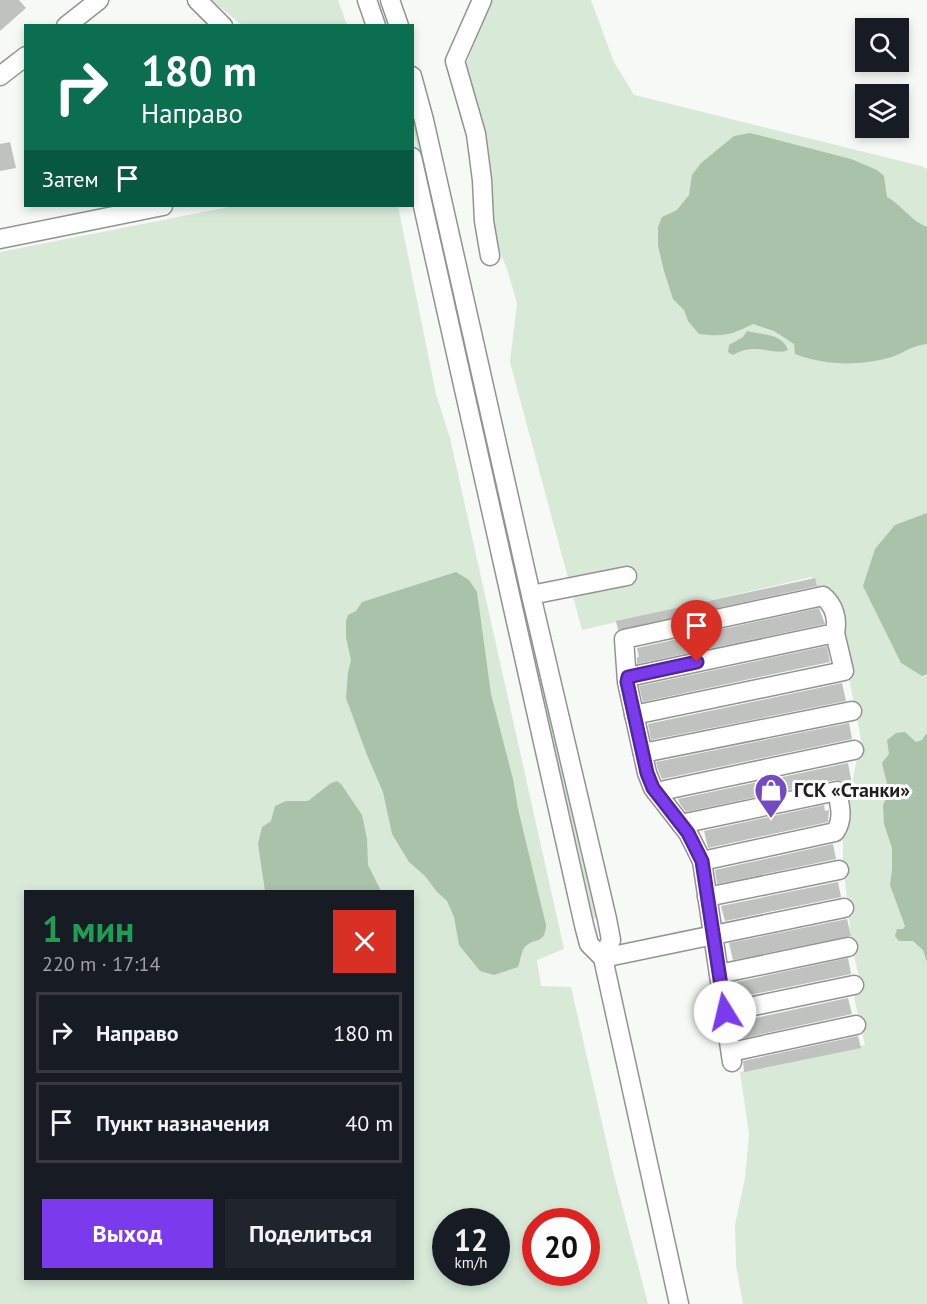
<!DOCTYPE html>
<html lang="ru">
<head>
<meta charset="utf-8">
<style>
	:root { --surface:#171b24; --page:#20242c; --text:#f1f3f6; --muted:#9ea1a6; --line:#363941; --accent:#7c3aed }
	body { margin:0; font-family:"PT Sans",sans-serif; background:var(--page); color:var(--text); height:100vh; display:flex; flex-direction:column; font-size:22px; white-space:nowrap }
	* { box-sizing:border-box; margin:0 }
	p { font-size:20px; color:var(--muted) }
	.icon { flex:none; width:33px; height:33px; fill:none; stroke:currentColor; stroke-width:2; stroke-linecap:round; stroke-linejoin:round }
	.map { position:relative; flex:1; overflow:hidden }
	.side { position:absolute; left:24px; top:890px; width:390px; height:390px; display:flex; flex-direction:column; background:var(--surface); border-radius:0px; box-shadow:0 3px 9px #0003 }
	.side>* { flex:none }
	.top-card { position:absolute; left:24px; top:24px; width:390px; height:183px; border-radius:0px; box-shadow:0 3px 9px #0003; background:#0b6e4f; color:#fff; overflow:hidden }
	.buttons { position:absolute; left:855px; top:18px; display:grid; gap:12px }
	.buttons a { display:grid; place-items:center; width:54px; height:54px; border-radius:0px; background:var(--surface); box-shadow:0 3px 9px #0003; font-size:30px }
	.speed { position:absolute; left:432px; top:1208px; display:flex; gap:12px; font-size:30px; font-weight:700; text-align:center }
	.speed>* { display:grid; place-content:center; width:78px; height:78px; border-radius:50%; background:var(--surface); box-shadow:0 3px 9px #0003; line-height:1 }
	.speed small { font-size:15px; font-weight:400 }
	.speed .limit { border:9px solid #d22; background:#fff; color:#111 }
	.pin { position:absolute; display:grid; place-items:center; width:51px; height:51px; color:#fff; margin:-62px -26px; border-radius:50% 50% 50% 0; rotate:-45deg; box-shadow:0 0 6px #0007 }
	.pin .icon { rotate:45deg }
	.me { position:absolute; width:66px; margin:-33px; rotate:351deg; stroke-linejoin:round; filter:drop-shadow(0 0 4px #0008) }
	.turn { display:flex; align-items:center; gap:21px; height:126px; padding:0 18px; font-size:27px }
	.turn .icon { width:78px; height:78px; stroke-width:2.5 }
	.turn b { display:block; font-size:42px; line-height:51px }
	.then { display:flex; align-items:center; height:57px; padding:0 18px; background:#0003; gap:12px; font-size:22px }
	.round { display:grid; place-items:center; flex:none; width:63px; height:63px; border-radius:0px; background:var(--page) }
	.headline { display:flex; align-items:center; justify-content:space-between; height:102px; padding:0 18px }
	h1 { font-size:36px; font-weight:600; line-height:45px; color:#1e9e55 }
	.button { display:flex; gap:12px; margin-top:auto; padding:12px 18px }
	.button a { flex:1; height:69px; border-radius:0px; background:var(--accent); color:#fff; font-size:24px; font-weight:600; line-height:69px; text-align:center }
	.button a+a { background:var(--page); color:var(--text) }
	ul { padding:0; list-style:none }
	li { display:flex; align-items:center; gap:18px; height:81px; margin:0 12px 9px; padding:0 6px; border:3px solid var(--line); border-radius:0px }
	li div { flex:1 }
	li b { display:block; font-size:22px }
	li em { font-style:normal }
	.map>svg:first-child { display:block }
</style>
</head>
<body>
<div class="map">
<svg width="927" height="1304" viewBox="0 0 927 1304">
	<rect width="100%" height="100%" fill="#f6f9f6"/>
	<!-- green -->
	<g fill="#d8e9d8" fill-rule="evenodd">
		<path d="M211,0H338L347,25H242Z"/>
		<path d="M490,0H591L614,62L634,95L921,166L927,169V1304H743L736,1265L735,1225L745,1178L749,1134L740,1072L865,1045L854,998L861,985L852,948L843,862V827L861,739L832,591H815L812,577L582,630L510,362L517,303L507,269L488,223L477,98L465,68Z"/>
		<path d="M412,99L597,918L590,920L423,167L413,128Z"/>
		<path d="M234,206H398L436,394L450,438L564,949L537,960L541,986L571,987L613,1171L648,1304H0V252ZM26,891H412V1278H26ZM446,1221H496V1272H446ZM536,1221H586V1272H536Z"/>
	</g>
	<!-- water -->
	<g fill="#a9c2a9">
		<path d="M750,133L851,159L877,170L884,176L887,197C902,205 911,221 927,227V344C910,346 906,352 892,357C861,366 826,366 795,354L794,344L774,331L753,324C730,335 725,337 699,334L688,321L684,310L673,299L664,271L658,246V227L662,217L677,210L689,195L692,175L701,163L734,136Z"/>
		<path d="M747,331C762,335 782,333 788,350C774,357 757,341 733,355L728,352L729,345L743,337Z"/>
		<path d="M927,513V674L922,676L901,663L863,586L875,549L895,525Z"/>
		<path d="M456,572L469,580L477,592L491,694L513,779L518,809L546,925C545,946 534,936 524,948C521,953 520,962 518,967L494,975L480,971L459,945L454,917L447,901L437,892L425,876L409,862L392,834L383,792L367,755L346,698L348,672L351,660L346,637V621L348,615L356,611L362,602Z"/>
		<path d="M905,732L916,742L922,740L926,734L927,735V962L923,950L913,941H899L895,936L897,929H903L905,926L890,885L892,870V848L884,824L883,805L887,797V784L882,763L889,754L887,740L896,733Z"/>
		<path d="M337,781L341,784L362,815L367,839L368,865L381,891H265L258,844L262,827L271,821L275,806L286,801H308L331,783Z"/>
	</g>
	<!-- building -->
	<g fill="#c0c2bf">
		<path d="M0,0H19L26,8L0,31Z"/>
		<path d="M10,142L16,168L0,171V144Z"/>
		<path d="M815,578L817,586L618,630L616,621Z"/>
		<path d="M819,608L825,624L637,664V657H639L637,648Z"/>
		<path d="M827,646L830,662L643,702L639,686Z"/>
		<path d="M842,683L846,701L651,740L648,724Z"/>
		<path d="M849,723L852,739L662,779L658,770L656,762Z"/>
		<path d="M848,763L852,784L846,785L841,781L835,780L686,812L680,804L678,799Z"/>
		<path d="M824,805L825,811L829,810L828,822L708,848L704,831Z"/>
		<path d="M833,844L836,859L717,884L715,870Z"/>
		<path d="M838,882L841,897L725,921L721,906Z"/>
		<path d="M847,919L851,936L733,960L729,943Z"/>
		<path d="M848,958L851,974L740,997L737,982Z"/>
		<path d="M848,998L852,1014L740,1039L737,1022Z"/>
		<path d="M858,1036L861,1048L744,1072L743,1061Z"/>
	</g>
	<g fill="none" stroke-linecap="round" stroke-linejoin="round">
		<defs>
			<g id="minor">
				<path d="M197,0L223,26"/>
				<path d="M367,0L376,26"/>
				<path d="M390,0L399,26"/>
				<path d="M482,0L455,61L476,134L482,180L484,221L490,256"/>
				<path d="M66,26L99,0"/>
				<path d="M0,76L26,56"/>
				<path d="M412,76L424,120L531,595L607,919L611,940L603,958"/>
				<path d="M412,157L584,925L589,944L603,958L679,1304"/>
				<path d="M0,239L163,206"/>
				<path d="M531,595L627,576"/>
				<path d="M628,677L835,633C838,619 834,605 823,596L624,639L627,682L647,773L653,788L688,833L702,861L732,1062"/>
				<path d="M634,715L844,671L835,633"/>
				<path d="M643,753L852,711"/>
				<path d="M656,792L854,750"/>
				<path d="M681,824L837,791C840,806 844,819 835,832L702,861"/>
				<path d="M707,897L839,870"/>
				<path d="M603,958L844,908"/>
				<path d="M719,974L848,947"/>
				<path d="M725,1012L854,985"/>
				<path d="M731,1052L856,1025"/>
			</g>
		</defs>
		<!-- minor casing -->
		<use href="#minor" stroke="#929492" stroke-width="21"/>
		<!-- minor -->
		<use href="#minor" stroke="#fff" stroke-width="18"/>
	</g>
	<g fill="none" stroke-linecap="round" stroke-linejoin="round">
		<defs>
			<path id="route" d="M697,662L628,677L627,682L647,773L653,788L688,833L702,861L725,1012"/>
		</defs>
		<!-- route casing -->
		<use href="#route" stroke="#51269a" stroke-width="15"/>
		<!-- route -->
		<use href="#route" stroke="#7c3aed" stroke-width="10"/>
	</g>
	<!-- icons -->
	<defs>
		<symbol id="shop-pin" viewBox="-11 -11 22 30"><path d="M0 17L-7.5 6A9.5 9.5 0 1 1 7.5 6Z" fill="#734ac2" stroke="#fff"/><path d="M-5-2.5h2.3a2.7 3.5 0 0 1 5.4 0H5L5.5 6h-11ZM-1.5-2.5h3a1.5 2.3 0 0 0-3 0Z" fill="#fff"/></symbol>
	</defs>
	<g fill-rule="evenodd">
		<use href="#shop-pin" x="752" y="771" width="38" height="52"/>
	</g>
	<g text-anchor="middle" stroke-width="6" stroke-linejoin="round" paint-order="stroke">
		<!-- poi labels -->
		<g font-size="20" font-weight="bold" fill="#1f201f" stroke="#fff" text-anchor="start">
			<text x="794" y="797">ГСК «Станки»</text>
		</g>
	</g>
</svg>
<div class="buttons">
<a><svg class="icon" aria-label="search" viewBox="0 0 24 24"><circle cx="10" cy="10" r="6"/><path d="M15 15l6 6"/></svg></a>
<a><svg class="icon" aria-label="layers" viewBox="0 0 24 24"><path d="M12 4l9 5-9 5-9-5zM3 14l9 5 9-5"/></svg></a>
</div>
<div class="speed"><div>12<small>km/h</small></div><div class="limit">20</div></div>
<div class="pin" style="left:697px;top:662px;background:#d93025"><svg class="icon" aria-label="arrive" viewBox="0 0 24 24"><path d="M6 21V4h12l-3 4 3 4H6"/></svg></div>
<svg class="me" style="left:725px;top:1012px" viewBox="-20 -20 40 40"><circle r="19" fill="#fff"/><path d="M0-13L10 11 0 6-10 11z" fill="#7c3aed"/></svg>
<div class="top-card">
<div class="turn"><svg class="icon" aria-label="right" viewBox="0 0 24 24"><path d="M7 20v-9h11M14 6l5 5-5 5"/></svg><div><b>180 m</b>Направо</div></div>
<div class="then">Затем<svg class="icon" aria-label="arrive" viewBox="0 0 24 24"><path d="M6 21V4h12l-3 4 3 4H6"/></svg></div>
</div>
<section class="side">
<div class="headline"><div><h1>1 мин</h1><p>220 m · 17:14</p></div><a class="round" style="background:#d93025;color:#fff"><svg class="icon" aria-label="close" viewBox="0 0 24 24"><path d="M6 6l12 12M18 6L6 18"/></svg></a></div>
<ul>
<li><svg class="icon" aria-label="right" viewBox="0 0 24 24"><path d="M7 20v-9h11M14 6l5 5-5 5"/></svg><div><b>Направо</b></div><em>180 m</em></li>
<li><svg class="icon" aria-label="arrive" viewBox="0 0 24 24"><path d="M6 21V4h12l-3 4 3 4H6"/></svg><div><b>Пункт назначения</b></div><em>40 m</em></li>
</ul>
<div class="button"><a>Выход</a><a>Поделиться</a></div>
</section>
</div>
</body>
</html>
